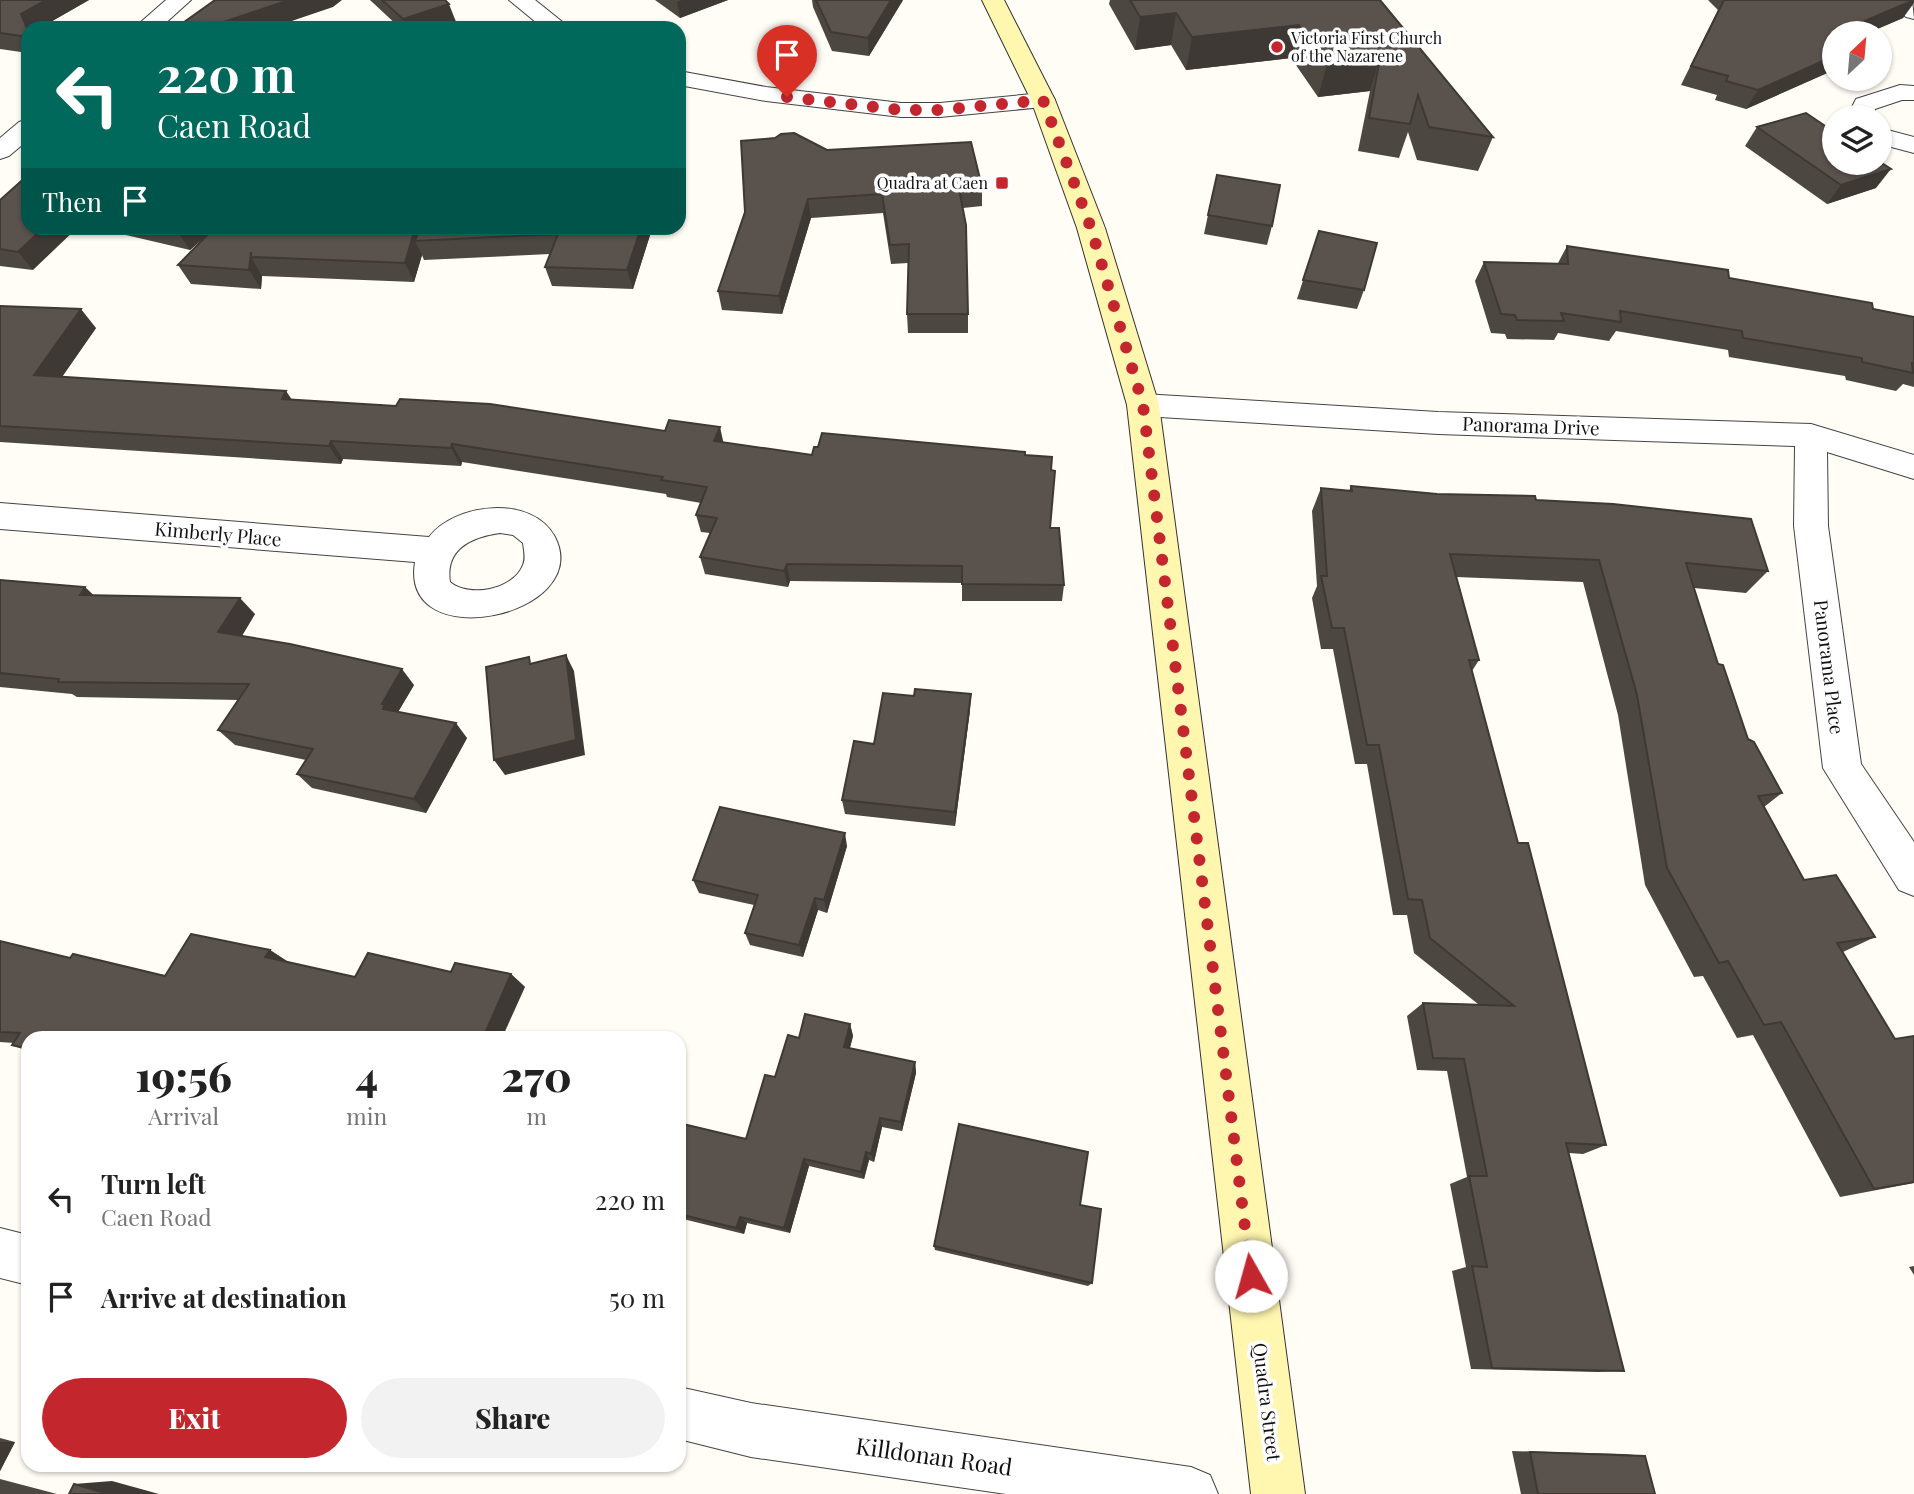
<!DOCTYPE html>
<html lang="en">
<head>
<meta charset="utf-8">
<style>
	:root { --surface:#fff; --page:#f2f2f2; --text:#222; --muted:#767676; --accent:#c4262e }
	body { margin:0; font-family:"Playfair Display",serif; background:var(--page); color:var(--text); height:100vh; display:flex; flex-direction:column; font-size:26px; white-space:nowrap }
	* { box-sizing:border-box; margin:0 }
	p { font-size:23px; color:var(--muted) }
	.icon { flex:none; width:38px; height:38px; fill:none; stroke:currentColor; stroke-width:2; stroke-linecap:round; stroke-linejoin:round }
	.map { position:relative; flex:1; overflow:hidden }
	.details { position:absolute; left:21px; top:1031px; width:665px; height:441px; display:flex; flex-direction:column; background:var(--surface); border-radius:21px; box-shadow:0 2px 5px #0004 }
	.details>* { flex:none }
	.banner { position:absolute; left:21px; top:21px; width:665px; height:214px; border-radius:21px; box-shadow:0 2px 5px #0004; background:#00695c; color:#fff; overflow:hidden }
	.needle { width:46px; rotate:26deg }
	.tools { position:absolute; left:1822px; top:21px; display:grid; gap:14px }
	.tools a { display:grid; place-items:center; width:70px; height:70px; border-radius:50%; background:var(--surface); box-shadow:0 2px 5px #0004; font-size:35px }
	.pin { position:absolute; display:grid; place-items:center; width:60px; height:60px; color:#fff; margin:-72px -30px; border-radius:50% 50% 50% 0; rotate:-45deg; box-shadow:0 0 7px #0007 }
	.pin .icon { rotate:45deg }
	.me { position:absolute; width:77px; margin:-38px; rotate:353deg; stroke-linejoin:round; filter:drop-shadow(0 0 5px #0008) }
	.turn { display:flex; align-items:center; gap:24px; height:147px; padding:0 21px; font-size:32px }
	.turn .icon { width:91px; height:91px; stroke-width:2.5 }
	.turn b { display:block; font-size:49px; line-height:60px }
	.then { display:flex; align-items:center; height:66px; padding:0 21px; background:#0003; gap:14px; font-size:26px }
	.eta { display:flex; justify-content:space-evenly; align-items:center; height:119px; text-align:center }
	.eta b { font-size:42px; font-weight:800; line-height:49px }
	.button { display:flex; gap:14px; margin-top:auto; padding:14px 21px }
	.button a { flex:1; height:80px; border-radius:42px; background:var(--accent); color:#fff; font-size:28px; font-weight:800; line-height:80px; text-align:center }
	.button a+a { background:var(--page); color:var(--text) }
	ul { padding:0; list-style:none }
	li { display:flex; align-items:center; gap:21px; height:98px; padding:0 21px }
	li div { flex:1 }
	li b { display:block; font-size:26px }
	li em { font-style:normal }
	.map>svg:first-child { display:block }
</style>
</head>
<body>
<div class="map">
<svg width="1914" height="1494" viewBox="0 0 1914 1494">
	<rect width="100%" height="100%" fill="#fffdf5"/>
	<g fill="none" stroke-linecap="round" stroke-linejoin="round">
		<defs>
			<g id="street">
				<path d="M166,0H191L160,28H134Z"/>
				<path d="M509,0H535L570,28H543Z"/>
				<path d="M1887,0H1912L1914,19L1906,17Z"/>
				<path d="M679,71L766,87L901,103H940L1043,93L1052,95L1055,100L1052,105L1043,107L940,117H901L766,101L679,85Z"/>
				<path d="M1900,85L1914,86V100H1902L1875,109L1874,117H1849V113L1856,99Z"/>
				<path d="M28,119V140L9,156L0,159V138L19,122Z"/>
				<path d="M1880,128L1914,137V153L1880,144Z"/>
				<path d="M1143,394L1438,412L1811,424L1914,455V479L1827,452L1828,526L1861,764L1914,842V896L1899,890L1823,768L1794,526L1795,446L1438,434L1143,416L1132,413L1127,405L1132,397Z"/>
				<path d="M0,503L429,537C455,503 532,494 555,537C595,616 399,658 415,562L0,529ZM500,533L513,535L523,543C524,551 526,558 523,565C513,590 469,598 450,582C445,549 471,537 500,533Z"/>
				<path d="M0,1228L28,1235V1285L0,1278Z"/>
				<path d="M679,1387L751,1403L1191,1467L1210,1475L1218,1494H1006L751,1457L679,1439Z"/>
			</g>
			<path id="secondary" d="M982,0H1004L1055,100L1105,228L1159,405L1305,1494H1251L1127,405L1077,228L1031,100Z"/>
		</defs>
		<!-- street casing -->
		<use href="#street" stroke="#444" stroke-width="2"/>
		<!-- secondary casing -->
		<use href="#secondary" stroke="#333" stroke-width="2"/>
		<!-- street -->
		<use href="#street" fill="#fff" fill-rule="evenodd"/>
		<!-- secondary -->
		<use href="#secondary" fill="#fff6b0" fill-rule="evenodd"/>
	</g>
	<!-- wall -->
	<g fill="#4d4742">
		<path d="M0,0H89L40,28H28V53L0,49Z"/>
		<path d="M370,0H445L456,22L439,28H400Z"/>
		<path d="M655,0H728L680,18Z"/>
		<path d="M812,0H903L869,56L832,51L813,7Z"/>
		<path d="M1110,0H1380L1493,137L1478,171L1417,160L1408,132L1399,158L1358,151L1370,91L1318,97L1291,58L1186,70L1171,45L1135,50L1109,4Z"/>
		<path d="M1708,0H1914L1903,18L1870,32L1834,33V70L1746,109L1715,100L1717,95L1681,85L1718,10Z"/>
		<path d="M1757,127L1876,188L1827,204L1745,146Z"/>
		<path d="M827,150L982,187V206L963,208L968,314V333H908L907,314L908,263L891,264L883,213L811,218L782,314L722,310L718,291Z"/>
		<path d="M0,200L33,270L0,266Z"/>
		<path d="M1208,215L1272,226L1267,245L1204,234Z"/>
		<path d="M96,228H649L651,232L633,289L552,286L545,267L550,254L424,260L422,255L414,282L262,276L261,289L191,284L178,265L209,233L190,250Z"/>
		<path d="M1319,231L1364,290L1357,309L1297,299Z"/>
		<path d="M1567,246L1729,278L1914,317V387L1903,384L1896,391L1846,380L1845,376L1729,357L1728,350L1616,331L1609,341L1558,333L1554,340L1507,339L1505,334L1491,333L1475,281L1484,262L1558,263Z"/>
		<path d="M0,306L96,328L62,377L723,442L812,455H1025L1051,470L1050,528L1064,585L1062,601H962V583L790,581L788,587L705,574L700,557L710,533L701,532L696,515L701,503L667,497L666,494L462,462L461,466L343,459L341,464L0,442Z"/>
		<path d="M1351,486L1437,494L1536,500L1768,571L1746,593L1694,588L1718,664L1748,739L1782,793L1764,807L1804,880L1875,937L1843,952L1895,1039L1914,1036V1183L1840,1197L1753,1035L1737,1038L1703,976L1694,977L1645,885L1618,715L1583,582L1456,577L1479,660L1472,671L1518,843L1606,1145L1583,1154L1569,1153L1624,1371L1598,1372L1471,1369L1452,1271L1466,1267L1450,1184L1467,1177L1447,1071L1417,1070L1407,1016L1423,1003L1478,1004L1414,953L1407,915H1393L1367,764H1355L1333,649H1321L1312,598L1317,586L1312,511L1321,488L1349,491Z"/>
		<path d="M0,580L94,596L255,614L242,636L414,685L398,712L467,738L426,813L312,788L297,774L306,760L235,745L218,730L239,700L77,697L72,694L0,687Z"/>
		<path d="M970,710L955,826L845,814L842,800Z"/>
		<path d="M847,846L827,913L818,910L803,957L750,945L745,933L754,905L699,893L693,880Z"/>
		<path d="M0,941L70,958L165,976L270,950L288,962L355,977L451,972L511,974L525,987L28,1038V1051L12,1045L14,1043L0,1042Z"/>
		<path d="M850,1024L853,1036L850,1048L915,1062L916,1073L902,1131L882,1127L874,1162L869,1160L864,1179L809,1166L790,1233L747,1223L744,1234L679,1218V1123L746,1139L775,1077L799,1038Z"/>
		<path d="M1080,1205L1092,1283L1088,1286L935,1250L934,1246Z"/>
		<path d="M1914,1266V1275L1909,1267Z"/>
		<path d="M0,1438L15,1442L0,1471Z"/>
		<path d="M1512,1451L1624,1454L1645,1456L1655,1494H1521Z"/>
		<path d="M0,1479L57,1494H0Z"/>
	</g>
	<!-- shaded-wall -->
	<g fill="#3f3936">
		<path d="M46,0H89L40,28H28V31L21,14Z"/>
		<path d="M289,0H342L333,7L271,28H206Z"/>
		<path d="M682,0H728L680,18L677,2Z"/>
		<path d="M891,0H903L869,56L868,38Z"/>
		<path d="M1914,0V3L1903,18L1868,33L1855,25Z"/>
		<path d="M449,4L456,22L439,28H407L403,19Z"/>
		<path d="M1176,13L1171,45L1135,50L1140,17Z"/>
		<path d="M1299,25L1291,58L1186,70L1192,37Z"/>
		<path d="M1834,56V70L1746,109L1758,90Z"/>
		<path d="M1380,58L1370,91L1318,97L1327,64Z"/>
		<path d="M1891,169L1876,188L1827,204L1841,185Z"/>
		<path d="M808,199L811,218L782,314L779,296Z"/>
		<path d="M43,228H77L33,270L18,252Z"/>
		<path d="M182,228H215L190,250L177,231Z"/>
		<path d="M415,228H421L415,241L422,255L414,282L405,263Z"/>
		<path d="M641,228H649L651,232L633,289L627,270Z"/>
		<path d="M251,252V257L262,276L261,289L249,270Z"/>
		<path d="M81,309L96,328L50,394L34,375Z"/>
		<path d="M286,391L299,410L282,399Z"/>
		<path d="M720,427L724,445L714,441Z"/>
		<path d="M331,441L343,459L341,464L329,446Z"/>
		<path d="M452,444L462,462L461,466L451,448Z"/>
		<path d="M787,564L790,581L788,587L784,571Z"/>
		<path d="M85,587L103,604L80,595Z"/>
		<path d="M240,598L255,614L234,648L218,632Z"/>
		<path d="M566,655L574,671L585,755L505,775L494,760Z"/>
		<path d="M402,669L414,685L395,717L383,709L382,704Z"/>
		<path d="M971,694L970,710L955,826V812Z"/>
		<path d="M456,723L467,738L426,813L414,799Z"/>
		<path d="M845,833L847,846L827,913L824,900Z"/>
		<path d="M815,898L818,910L803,957L799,945Z"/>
		<path d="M270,950L290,963L265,957Z"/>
		<path d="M511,974L525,987L502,1038H483Z"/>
		<path d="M850,1024L853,1036L847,1058L844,1047Z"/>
		<path d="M915,1062L916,1073L902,1131L901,1122Z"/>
		<path d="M880,1118L882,1127L874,1162L871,1154Z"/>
		<path d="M866,1152L869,1160L864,1179L861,1172Z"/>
		<path d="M804,1159L809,1166L790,1233L784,1228Z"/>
		<path d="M740,1217L747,1223L744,1234L736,1228Z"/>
		<path d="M0,1442H15L0,1471Z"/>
		<path d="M112,1481L159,1494H108L74,1484Z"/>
	</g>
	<!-- building -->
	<g fill="#5a524d" stroke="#3f3936" stroke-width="2">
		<path d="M0,0H46L21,14L28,31V37L0,33Z"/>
		<path d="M215,0H289L206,28H182L180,25Z"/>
		<path d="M382,0H445L449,4L403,19Z"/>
		<path d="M816,0H891L868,38L831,32Z"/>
		<path d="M1130,0H1380L1493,137L1429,127L1418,95L1410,124L1369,118L1380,58L1327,64L1299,25L1192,37L1176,13L1140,17Z"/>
		<path d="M1724,0H1914L1855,25L1872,33H1834V56L1758,90L1726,81L1728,76L1691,66Z"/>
		<path d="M1806,113L1834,132V163L1880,162L1891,169L1841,185L1757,127Z"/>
		<path d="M794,133L827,150L971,142L982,187L959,189L966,225L968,314H907L909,244L890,245L882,194L808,199L779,296L718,291L745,212L741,141L775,138L781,134Z"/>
		<path d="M28,175V228H43L18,252L0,249V200Z"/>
		<path d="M1217,175L1280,185L1272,226L1208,215Z"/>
		<path d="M161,228H182L177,231Z"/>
		<path d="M214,228H415L405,263L251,257V252L249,270L178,265Z"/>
		<path d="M420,228H641L627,270L545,267L558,234L415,241Z"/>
		<path d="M1319,231L1377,243L1364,290L1303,280Z"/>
		<path d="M1567,246L1728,270L1729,278L1872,303L1873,309L1914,317V363H1912L1913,373L1862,362V358L1743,338L1742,331L1620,311L1621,322L1561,313L1564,321L1517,320L1515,315L1501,314L1484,262L1568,264Z"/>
		<path d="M0,306L81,309L34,375L286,391L282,399L396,406L400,399L490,404L665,431L669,420L720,427L714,441L812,455L814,447H818L822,433L1025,452V455L1052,457L1051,470L1055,471L1050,528H1059L1064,585L962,584V566L787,564L784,571L700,557L717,518L696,515L707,487L661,480L663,477L452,444L451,448L331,441L329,446L0,426Z"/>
		<path d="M1351,486L1437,494L1535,496L1536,500L1613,504L1751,519L1768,571L1686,563L1718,664L1723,665L1748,739L1754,742L1782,793L1758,796L1804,880L1836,875L1875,937L1837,943L1895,1039L1914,1036V1182L1874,1189L1781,1022L1764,1025L1728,961L1719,963L1667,868L1637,695L1599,560L1450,554L1479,660H1469L1518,843H1528L1606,1145L1566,1143L1624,1371L1492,1368L1472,1266L1487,1267L1469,1176H1487L1464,1059L1433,1058L1423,1003L1514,1006L1430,938L1422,900L1408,899L1379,745H1367L1344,628H1332L1321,576H1327L1321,488L1352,491Z"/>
		<path d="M0,580L85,587L80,595L240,598L218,632L290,644L402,669L382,704H385L383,709L456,723L414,799L297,774L313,749L218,730L249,684L58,682L59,679L0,673Z"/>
		<path d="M566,655L576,740L494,760L486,667L529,657L530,664Z"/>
		<path d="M915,689L971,694L955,812L842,800L854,741L874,744L883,693L914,696Z"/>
		<path d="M720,807L845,833L824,900L815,898L799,945L745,933L758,895L693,880Z"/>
		<path d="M191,934L270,950L265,957L355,977L368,953L451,972L455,963L511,974L483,1038H28V1049L12,1045L20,1033L0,1032V941L70,958L73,954L165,976Z"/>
		<path d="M805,1014L850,1024L844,1047L915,1062L901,1122L880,1118L871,1154L866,1152L861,1172L804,1159L784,1228L740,1217L736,1228L679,1214V1123L746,1139L765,1075L775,1077L788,1035L799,1038Z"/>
		<path d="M959,1124L1088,1152L1080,1205L1101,1209L1092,1283L934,1246Z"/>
		<path d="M1530,1452L1645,1456L1655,1494H1538Z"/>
		<path d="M74,1484L108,1494H69Z"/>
	</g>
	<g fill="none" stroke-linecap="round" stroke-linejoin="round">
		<!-- route -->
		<path stroke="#c4262e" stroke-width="12" stroke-dasharray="0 21.6" d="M787,97L901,110H940L1043,100L1091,228L1143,405L1251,1276"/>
	</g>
	<!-- markers -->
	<g fill="#c4262e" stroke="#fff" stroke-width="2.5">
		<circle cx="1277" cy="47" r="7"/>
		<rect x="995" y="176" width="14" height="14" rx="3.5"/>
	</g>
	<g text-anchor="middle" stroke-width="7" stroke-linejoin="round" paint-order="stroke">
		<!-- far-poi labels -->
		<g font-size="16" fill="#111" stroke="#fff" text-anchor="start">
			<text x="1291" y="44">Victoria First Church<tspan x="1291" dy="18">of the Nazarene</tspan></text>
			<text x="988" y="189" text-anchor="end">Quadra at Caen</text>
		</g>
		<!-- street labels -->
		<g font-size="19" fill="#111" stroke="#fff">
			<text transform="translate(1531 426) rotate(2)" y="7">Panorama Drive</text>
			<text transform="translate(218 534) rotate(5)" y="7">Kimberly Place</text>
			<text transform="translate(1829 667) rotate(83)" y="7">Panorama Place</text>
			<text transform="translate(1267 1402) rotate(83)" y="7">Quadra Street</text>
		</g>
		<!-- near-street labels -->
		<g font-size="23" fill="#111" stroke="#fff">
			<text transform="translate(934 1457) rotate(8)" y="8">Killdonan Road</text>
		</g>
	</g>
</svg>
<div class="tools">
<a><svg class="needle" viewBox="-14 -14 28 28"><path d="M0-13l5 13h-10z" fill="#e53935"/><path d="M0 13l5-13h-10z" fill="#767676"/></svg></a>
<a><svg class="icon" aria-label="layers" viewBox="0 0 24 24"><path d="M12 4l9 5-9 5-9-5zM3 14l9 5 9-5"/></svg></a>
</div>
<div class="pin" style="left:787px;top:97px;background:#d93025"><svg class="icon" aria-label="arrive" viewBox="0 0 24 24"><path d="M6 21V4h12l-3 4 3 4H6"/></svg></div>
<svg class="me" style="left:1251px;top:1276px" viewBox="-20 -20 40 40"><circle r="19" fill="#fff"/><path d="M0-13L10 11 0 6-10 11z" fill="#c4262e"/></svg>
<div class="banner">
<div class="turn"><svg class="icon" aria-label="left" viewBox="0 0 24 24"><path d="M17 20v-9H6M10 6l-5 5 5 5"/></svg><div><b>220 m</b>Caen Road</div></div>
<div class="then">Then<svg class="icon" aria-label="arrive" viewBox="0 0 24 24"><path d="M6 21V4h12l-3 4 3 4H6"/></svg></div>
</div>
<section class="details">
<div class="eta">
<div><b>19:56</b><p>Arrival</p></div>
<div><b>4</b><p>min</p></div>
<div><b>270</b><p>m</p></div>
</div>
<ul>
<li><svg class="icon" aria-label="left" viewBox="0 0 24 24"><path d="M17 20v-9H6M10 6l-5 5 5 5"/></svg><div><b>Turn left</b><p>Caen Road</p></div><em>220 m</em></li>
<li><svg class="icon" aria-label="arrive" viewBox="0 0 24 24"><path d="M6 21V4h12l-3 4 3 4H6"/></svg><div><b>Arrive at destination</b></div><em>50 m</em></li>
</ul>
<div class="button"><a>Exit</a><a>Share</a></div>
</section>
</div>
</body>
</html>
